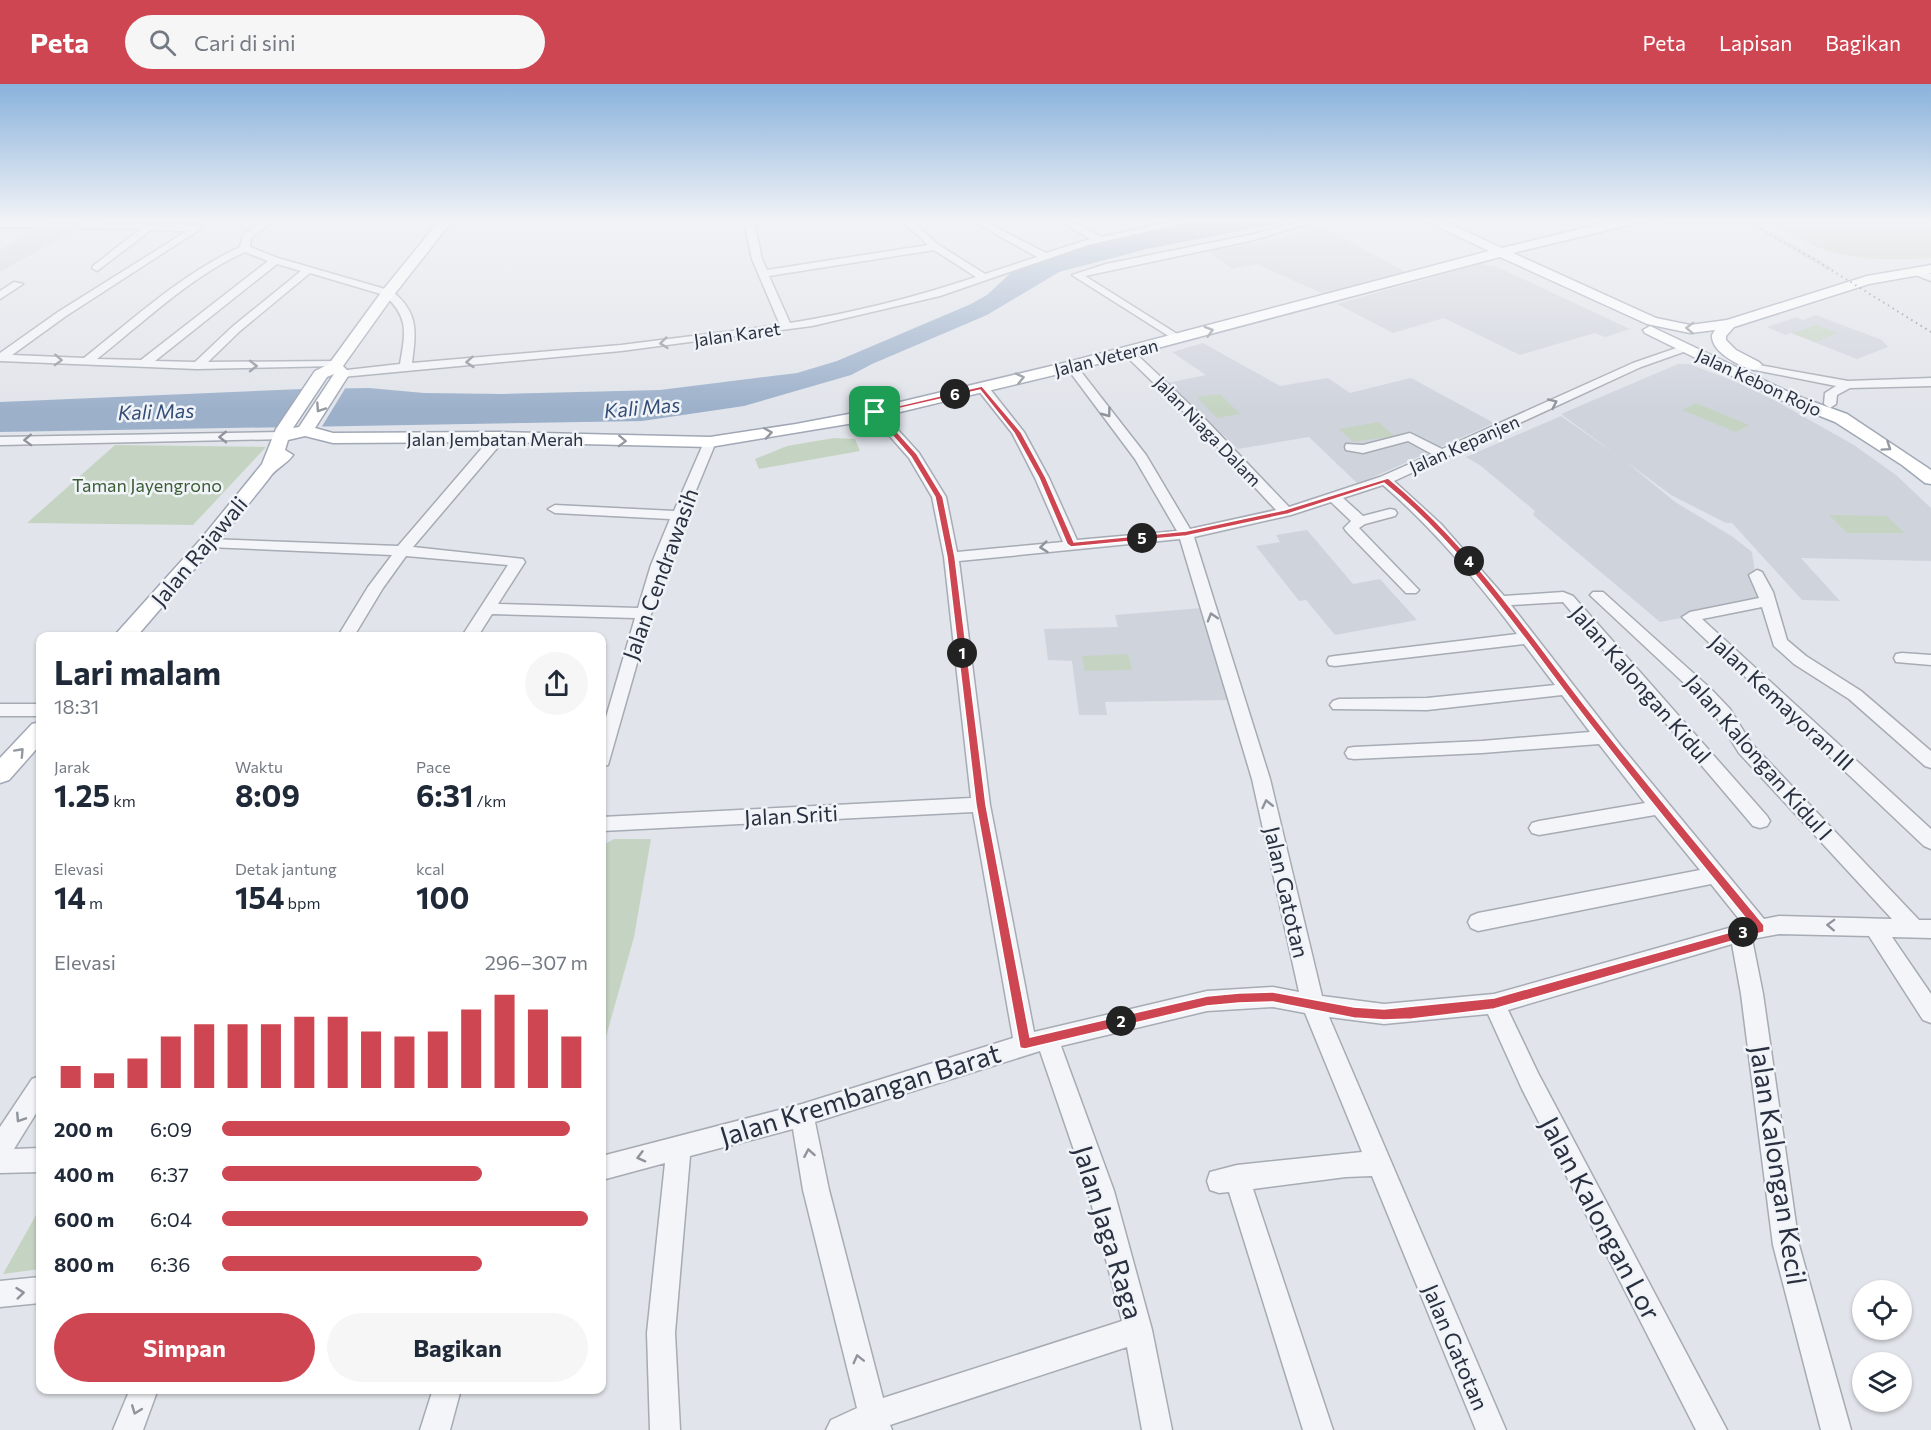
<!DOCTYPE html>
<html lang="id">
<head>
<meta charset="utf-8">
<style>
	:root { --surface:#fff; --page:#f6f6f7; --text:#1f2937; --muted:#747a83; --accent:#cf4653 }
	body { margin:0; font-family:Commissioner,sans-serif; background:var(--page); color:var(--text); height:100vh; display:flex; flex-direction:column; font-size:22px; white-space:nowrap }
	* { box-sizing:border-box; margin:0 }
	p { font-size:20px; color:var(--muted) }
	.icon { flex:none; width:33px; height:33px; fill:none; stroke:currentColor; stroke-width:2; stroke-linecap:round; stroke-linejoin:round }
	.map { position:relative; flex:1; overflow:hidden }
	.side { position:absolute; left:36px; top:548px; width:570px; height:762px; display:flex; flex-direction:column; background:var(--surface); border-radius:12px; box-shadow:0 2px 4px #0004 }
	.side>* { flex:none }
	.tools { position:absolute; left:1852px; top:1196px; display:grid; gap:12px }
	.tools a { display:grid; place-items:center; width:60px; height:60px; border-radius:50%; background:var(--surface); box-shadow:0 2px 4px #0004; font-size:30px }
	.pin { position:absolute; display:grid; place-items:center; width:51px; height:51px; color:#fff; margin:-26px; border-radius:12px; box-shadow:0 3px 9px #0006 }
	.km { position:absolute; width:30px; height:30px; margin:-15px; border-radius:50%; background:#222; color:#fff; font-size:16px; line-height:30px; text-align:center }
	.round { display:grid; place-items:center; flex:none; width:63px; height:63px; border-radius:32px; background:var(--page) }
	.head { display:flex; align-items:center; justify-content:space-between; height:102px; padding:0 18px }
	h1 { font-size:33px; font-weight:700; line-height:45px }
	.stats { display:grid; grid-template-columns:repeat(3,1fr); gap:9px; height:102px; padding:6px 18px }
	.stats div { display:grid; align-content:center }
	.stats b { font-size:30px; font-weight:700 }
	.stats small { font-size:16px; font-weight:400 }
	.stats p { font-size:16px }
	.chart { height:168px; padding:12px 18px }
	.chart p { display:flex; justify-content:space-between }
	.chart svg { width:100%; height:108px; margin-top:6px; stroke:var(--accent); stroke-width:6 }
	.action { display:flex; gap:12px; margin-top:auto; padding:12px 18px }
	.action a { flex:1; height:69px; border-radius:36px; background:var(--accent); color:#fff; font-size:24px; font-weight:700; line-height:69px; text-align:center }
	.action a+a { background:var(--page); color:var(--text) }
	ul { padding:0 18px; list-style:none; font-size:20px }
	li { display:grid; grid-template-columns:96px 72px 1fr; align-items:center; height:45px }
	li i { height:15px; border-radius:8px; background:var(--accent) }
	header { display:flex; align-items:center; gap:36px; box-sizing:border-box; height:84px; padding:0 30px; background:var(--accent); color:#fff }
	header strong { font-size:28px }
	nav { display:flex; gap:33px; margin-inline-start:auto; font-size:21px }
	.search { width:420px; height:54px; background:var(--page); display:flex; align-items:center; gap:15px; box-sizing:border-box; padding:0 21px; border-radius:33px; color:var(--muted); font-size:22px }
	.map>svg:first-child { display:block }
</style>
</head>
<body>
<header>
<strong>Peta</strong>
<div class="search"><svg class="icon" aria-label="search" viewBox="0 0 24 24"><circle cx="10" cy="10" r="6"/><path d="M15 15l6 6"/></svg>Cari di sini</div>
<nav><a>Peta</a><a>Lapisan</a><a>Bagikan</a></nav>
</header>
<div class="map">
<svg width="1931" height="1346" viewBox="0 0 1931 1346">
	<rect width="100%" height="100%" fill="#e1e4ea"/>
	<g fill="#cfd3dc">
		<polygon points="50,137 91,137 0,188 0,166"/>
		<polygon points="865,137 1931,137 1931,141 1759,141 1836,186 1827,186 1747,140 866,139"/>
		<polygon points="1322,143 1406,188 1330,213 1257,180 1232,185 1208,167 1282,154"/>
		<polygon points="1480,180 1497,183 1630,245 1605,253 1595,249 1520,271 1444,234 1393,249 1337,220"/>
		<polygon points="1816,231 1882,256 1888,263 1857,275 1791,249 1786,251 1767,243 1797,233 1803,236"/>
		<polygon points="1203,259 1280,302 1328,294 1350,309 1411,294 1494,339 1358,400 1309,353 1238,365 1167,299 1206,291 1172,268"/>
		<polygon points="1678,280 1689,280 1734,297 1774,316 1854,361 1896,391 1931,424 1931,477 1801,474 1840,517 1802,516 1732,439 1726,439 1671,411 1624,376 1675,418 1733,453 1752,468 1759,517 1686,530 1687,533 1660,538 1533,431 1535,427 1481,382 1466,373 1561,332 1618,372 1561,330"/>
		<polygon points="1307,446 1353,500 1380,495 1417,536 1335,551 1306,516 1299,517 1256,462 1280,458 1276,451"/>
		<polygon points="1202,524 1229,616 1105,618 1107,631 1079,631 1072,577 1048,576 1044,545 1118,543 1115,531"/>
	</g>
	<g fill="#c5d4c2">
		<path d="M 1766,137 L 1931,137 L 1931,174 C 1896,176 1859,177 1825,166 C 1805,159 1785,147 1766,137 Z"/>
		<polygon points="1817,241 1838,249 1815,258 1792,249"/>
		<polygon points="1220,310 1240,330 1217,334 1197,313"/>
		<polygon points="1696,319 1749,341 1736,348 1682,326"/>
		<polygon points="1379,338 1394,352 1353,358 1339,345"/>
		<polygon points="834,354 855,355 860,367 759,385 755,375 787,362"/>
		<polygon points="115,361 266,363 193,441 27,439"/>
		<polygon points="1829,431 1886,432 1905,449 1847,449"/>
		<polygon points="1128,570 1132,586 1085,587 1082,572"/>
		<polygon points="614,755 651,755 634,853 602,967 602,768 605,760"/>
		<polygon points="40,1124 40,1185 3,1190"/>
	</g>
	<polygon fill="#9cb0ca" points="1201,137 1291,137 1147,165 1059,188 987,231 872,280 851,291 744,322 642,337 0,348 0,318 303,305 369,304 424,309 502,310 660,306 797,289 837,277 971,220 987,211 1016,184 1087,161"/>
	<polygon fill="#e1e4ea" points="346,303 321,344 275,346 303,305"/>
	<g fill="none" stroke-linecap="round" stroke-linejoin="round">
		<g stroke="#a6abb4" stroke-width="3">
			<g id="minor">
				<polygon points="0,137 35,137 40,140 35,143 0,143"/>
				<path d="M 263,137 L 273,137 L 251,154 L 250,163 L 278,174 L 392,207 C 419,229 416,247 412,279 L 621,261 L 780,241 L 752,175 L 744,137 L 754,137 L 762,175 L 767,186 L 928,161 L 902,137 L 912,137 L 939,161 L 985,190 L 1037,173 L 972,137 L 984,137 L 1046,169 L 1090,155 L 1060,137 L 1071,137 L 1101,153 L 1176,137 L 1194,137 L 1088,161 L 940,212 L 812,242 L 621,267 L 342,293 L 338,291 L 338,287 L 400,280 C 405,250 410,233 384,211 L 310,189 L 240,247 L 208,278 L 335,277 L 339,278 L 339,282 L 197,285 L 0,277 L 0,269 L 58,228 L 187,147 L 151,146 L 97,187 L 92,184 L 93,182 L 140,145 L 83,144 L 80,143 L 80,139 L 197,141 L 202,144 L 66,232 L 12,271 L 84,274 C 133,235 183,189 240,163 L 243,151 ZM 934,166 L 976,193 C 916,213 853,229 790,239 L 769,192 ZM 245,168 L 268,177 L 141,276 L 97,275 C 144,238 191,192 245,168 ZM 277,180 L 301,187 L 232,243 L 195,278 L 155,277 Z"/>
				<polygon points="1301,137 1316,137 1254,156 1085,192 1182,253 1182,257 1178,258 1072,191 1106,180 1254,150"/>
				<polygon points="1910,185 1918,185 1931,190 1931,197 1910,189"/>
				<polygon points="14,198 23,200 0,215 0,207"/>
				<path d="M 1685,261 L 1691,264 L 1689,266 L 1641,283 L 1394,397 L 1441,440 L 1504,512 L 1563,508 L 1573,512 L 1767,732 L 1770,737 L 1767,742 L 1760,744 L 1753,742 L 1563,518 L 1511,521 L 1620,661 L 1764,835 L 1779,832 L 1892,835 L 1739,669 L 1717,634 L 1699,613 L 1593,514 L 1590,511 L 1593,508 L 1603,508 L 1711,605 L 1730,625 L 1751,659 L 1919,836 L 1931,836 L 1931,854 L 1892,853 L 1931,910 L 1931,939 L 1923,936 L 1869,852 L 1779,850 L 1752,855 L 1763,910 L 1799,1161 L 1851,1346 L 1821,1346 L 1773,1161 L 1741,910 L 1732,860 L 1508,926 L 1538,989 L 1727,1346 L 1696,1346 L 1522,1005 L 1488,930 L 1384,940 L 1329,933 L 1506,1346 L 1476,1346 L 1372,1092 L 1346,1093 L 1253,1105 L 1333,1346 L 1303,1346 L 1229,1108 L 1219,1109 L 1210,1106 L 1207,1097 L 1210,1088 L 1237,1081 L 1362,1068 L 1305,929 L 1273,923 L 1207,927 L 1061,962 L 1114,1107 L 1152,1246 L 1172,1346 L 1142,1346 L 1127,1263 L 890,1341 L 892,1346 L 826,1346 L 831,1336 L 857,1324 L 803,1106 L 793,1045 L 690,1072 L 675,1249 L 680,1346 L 650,1346 L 647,1249 L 665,1079 L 602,1096 L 602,1072 L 802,1020 L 1013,954 L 973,728 L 602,747 L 602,733 L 971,714 L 944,473 L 932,413 L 909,374 L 871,331 L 869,328 L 871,325 L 879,325 L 919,369 L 946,413 L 957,468 L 1063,458 L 1035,394 L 1012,349 L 978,306 L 978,300 L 986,300 L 1024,348 L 1049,394 L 1077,456 L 1177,447 L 1135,375 L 1067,284 L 1067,280 L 1075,280 L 1146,371 L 1190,445 L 1276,426 L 1198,342 L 1124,270 L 1124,266 L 1132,266 L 1206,336 L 1289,423 L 1380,393 L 1432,370 L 1408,357 L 1363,369 L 1346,366 L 1345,363 L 1346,360 L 1363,361 L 1410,349 L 1442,365 L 1633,279 ZM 1383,401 C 1434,445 1477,497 1517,550 L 1335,572 L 1329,573 L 1327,577 L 1329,581 L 1335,582 L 1524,560 L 1555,601 L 1427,614 L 1339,615 L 1333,617 L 1330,621 L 1333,625 L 1427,626 L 1562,611 L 1590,648 L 1482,657 L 1354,663 L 1348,664 L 1345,669 L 1348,674 L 1354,675 L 1482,669 L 1599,660 L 1645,719 L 1539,737 L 1532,739 L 1529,744 L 1532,749 L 1539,751 L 1655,731 L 1700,786 L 1478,829 L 1471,832 L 1468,838 L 1471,844 L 1478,847 L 1711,800 L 1743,840 L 1494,910 L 1384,920 L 1322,912 L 1270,695 L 1194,453 L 1291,431 L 1331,418 L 1351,437 L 1344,444 L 1346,447 L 1406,509 L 1416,509 L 1419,506 L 1416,503 L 1359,444 L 1365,440 L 1395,432 L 1397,429 L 1395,426 L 1390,425 L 1363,432 L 1343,414 ZM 1180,455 L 1252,695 L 1299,908 L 1273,903 L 1207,907 L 1034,948 L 990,721 L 959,477 ZM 1040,967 L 1088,1107 L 1122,1237 L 883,1314 L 829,1106 L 815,1038 Z"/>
				<polygon points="1759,281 1848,297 1931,294 1931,302 1850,304 1837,311 1836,320 1830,324 1824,320 1825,309 1836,302 1755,286 1753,284"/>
				<polygon points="281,348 287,352 285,355 0,361 0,353"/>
				<polygon points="499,349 504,350 505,353 504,356 413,463 523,475 525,478 498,520 638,524 651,481 670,435 555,429 548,425 555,421 674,427 704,358 710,354 716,358 665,481 608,681 602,682 602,647 635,534 492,530 478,552 462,552 508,481 406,472 383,504 354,552 338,552 368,503 392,471 208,463 201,459 208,455 398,462 494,350"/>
				<polygon points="1757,486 1762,488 1773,508 1787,556 1806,572 1861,607 1931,667 1931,684 1925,682 1849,615 1794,580 1774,562 1762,523 1702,535 1931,745 1931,765 1924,762 1682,533 1690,528 1759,514 1749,491"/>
				<polygon points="1902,569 1931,571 1931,581 1896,578 1894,574 1896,570"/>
				<rect x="0" y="620" width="40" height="12"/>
				<polygon points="40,992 40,1023 14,1065 40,1064 40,1088 0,1089 0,1043 32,995"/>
				<polygon points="40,1193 40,1219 0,1223 0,1197"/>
				<polygon points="130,1305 158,1305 143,1346 113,1346"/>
				<polygon points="433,1305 461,1305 450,1346 420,1346"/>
			</g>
		</g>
		<g stroke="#a0a7b5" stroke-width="3">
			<g id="major">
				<path d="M 439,137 L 452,137 L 393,212 L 343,282 L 350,289 L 315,344 L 333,349 L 499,348 L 710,353 L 796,340 L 854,329 L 1068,278 L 1489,167 L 1426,137 L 1443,137 L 1502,164 L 1613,137 L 1635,137 L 1633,140 L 1513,169 L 1656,234 L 1690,241 L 1727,236 L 1867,192 L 1931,181 L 1931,189 L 1869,200 L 1734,243 L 1726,252 L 1726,256 L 1736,266 L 1759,278 L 1762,281 L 1754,286 C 1739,282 1711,268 1712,251 L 1715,246 L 1690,249 L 1647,240 L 1500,173 L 1071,287 L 854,339 L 710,363 L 499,358 L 333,359 L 305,352 L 288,356 L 285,366 L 293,371 C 287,380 276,384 270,393 C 227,448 182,500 137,552 L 114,552 L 201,455 L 262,380 L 276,345 L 315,287 L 329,280 L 383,206 ZM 334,290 L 299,343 L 293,344 L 327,293 Z"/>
				<polygon points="1650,242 1797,312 1847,330 1931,386 1931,400 1925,399 1902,381 1835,338 1785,318 1645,249 1643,246"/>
				<polygon points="40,638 40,661 9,696 0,699 0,674 32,640"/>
			</g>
		</g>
		<use href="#minor" fill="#f4f5f8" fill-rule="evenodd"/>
		<use href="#major" fill="#fff" fill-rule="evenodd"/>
		<polyline stroke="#7a8293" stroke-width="2" stroke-dasharray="1.5 4" stroke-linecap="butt" points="1746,137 1812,174 1931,248"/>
	</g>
	<defs><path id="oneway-chevron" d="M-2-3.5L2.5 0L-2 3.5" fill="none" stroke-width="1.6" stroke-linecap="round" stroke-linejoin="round" transform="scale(1.5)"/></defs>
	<g stroke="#9498a0">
		<use href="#oneway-chevron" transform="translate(1690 244) rotate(-178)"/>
		<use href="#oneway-chevron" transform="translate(1209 247) rotate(-16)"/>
		<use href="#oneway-chevron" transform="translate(1020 294) rotate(-13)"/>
		<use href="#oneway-chevron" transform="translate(320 324) rotate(124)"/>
		<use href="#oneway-chevron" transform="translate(768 349) rotate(-9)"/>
		<use href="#oneway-chevron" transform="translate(622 357) rotate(2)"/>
		<use href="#oneway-chevron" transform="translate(1887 363) rotate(34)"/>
		<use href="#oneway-chevron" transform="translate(20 668) rotate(-47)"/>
	</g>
	<g stroke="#8e939c">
		<use href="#oneway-chevron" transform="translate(664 259) rotate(174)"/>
		<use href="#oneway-chevron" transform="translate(58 276) rotate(2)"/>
		<use href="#oneway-chevron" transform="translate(470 278) rotate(176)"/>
		<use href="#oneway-chevron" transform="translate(253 282)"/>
		<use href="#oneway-chevron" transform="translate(1553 319) rotate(-25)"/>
		<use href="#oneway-chevron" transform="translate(1107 329) rotate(53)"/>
		<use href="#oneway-chevron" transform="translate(223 353) rotate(179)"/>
		<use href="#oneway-chevron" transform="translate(28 356) rotate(178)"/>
		<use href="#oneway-chevron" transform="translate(1044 463) rotate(174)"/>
		<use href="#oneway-chevron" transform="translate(1212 533) rotate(-107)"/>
		<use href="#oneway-chevron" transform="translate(1267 720) rotate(-103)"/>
		<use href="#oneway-chevron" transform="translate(1831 841) rotate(-178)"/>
		<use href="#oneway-chevron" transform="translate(20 1034) rotate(123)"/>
		<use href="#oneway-chevron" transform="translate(809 1069) rotate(-100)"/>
		<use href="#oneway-chevron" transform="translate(641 1073) rotate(165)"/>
		<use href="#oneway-chevron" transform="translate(20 1209) rotate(-6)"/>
		<use href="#oneway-chevron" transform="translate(858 1275) rotate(-104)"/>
		<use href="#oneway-chevron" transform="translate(136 1326) rotate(111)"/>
	</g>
	<linearGradient id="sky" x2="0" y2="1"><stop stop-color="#89b2dc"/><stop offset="0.42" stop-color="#f2f3f6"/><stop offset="1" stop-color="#f2f3f6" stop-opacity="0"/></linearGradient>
	<rect width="1931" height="326" fill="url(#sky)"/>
	<path fill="#cf4653" stroke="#fff" stroke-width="1.5" fill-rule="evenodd" d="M 982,302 L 1021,348 L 1046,394 L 1074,458 L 1186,447 L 1284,426 L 1388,394 C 1467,458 1524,543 1586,623 C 1644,697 1705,769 1764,841 L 1764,848 L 1494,925 L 1412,935 L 1384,936 L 1354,934 L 1273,918 L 1239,919 L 1207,922 L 1025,965 L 1020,964 L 976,721 L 947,473 L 935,413 L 911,373 L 872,328 ZM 980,306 L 1014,349 L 1039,394 L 1067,460 L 1071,463 L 1186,452 L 1288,430 L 1384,399 C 1461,461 1516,544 1576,622 C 1633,697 1693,769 1752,842 L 1494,914 L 1384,925 L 1354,923 L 1273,908 L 1239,909 L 1207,912 L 1030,953 L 986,721 L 955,473 L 943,413 L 917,370 L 880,329 Z"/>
	<g text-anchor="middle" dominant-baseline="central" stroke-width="5" stroke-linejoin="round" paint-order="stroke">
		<g font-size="18" fill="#293141" stroke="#f0f3f7">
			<text transform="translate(737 250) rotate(-8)">Jalan Karet</text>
			<text transform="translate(1106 273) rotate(-14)">Jalan Veteran</text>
			<text transform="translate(1759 298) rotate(25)">Jalan Kebon Rojo</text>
			<text transform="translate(1208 347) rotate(46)">Jalan Niaga Dalam</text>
			<text x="495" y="355">Jalan Jembatan Merah</text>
			<text transform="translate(1464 360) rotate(-24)">Jalan Kepanjen</text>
		</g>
		<g font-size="18" fill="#3c5d36" stroke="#f0f3f7">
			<text x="147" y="401">Taman Jayengrono</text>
		</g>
		<g font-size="20" font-style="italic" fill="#334d76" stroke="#f0f3f7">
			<text transform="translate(642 323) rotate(-5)">Kali Mas</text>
			<text transform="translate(156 327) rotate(-2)">Kali Mas</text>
		</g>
		<g font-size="22" fill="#293141" stroke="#f0f3f7">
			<text transform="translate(199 467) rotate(-50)">Jalan Rajawali</text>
			<text transform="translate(660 490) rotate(-70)">Jalan Cendrawasih</text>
			<text transform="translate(1641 600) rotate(49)">Jalan Kalongan Kidul</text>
			<text transform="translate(1782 618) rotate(43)">Jalan Kemayoran III</text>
			<text transform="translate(1759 673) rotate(49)">Jalan Kalongan Kidul I</text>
			<text transform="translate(791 731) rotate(-3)">Jalan Sriti</text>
			<text transform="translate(1287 808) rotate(77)">Jalan Gatotan</text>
			<text transform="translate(1456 1263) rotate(67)">Jalan Gatotan</text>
		</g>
		<g font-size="27" fill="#293141" stroke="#f0f3f7">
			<text transform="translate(860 1010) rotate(-17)">Jalan Krembangan Barat</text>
			<text transform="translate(1779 1081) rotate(81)">Jalan Kalongan Kecil</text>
			<text transform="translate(1601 1134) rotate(62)">Jalan Kalongan Lor</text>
			<text transform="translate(1109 1148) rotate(73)">Jalan Jaga Raga</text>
		</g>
	</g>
</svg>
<div class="tools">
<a><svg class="icon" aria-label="locate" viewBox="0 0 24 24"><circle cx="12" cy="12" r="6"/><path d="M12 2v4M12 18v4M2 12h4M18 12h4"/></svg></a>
<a><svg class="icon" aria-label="layers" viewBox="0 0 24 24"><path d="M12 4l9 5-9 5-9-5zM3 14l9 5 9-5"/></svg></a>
</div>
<div class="pin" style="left:875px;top:328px;background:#1e9e55"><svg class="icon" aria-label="arrive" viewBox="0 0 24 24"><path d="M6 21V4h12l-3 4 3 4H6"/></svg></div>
<b class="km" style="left:962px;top:569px">1</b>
<b class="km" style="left:1121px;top:937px">2</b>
<b class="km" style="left:1743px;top:848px">3</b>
<b class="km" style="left:1469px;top:477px">4</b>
<b class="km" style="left:1142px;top:454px">5</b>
<b class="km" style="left:955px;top:310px">6</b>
<section class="side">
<div class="head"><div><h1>Lari malam</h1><p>18:31</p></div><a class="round"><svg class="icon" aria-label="share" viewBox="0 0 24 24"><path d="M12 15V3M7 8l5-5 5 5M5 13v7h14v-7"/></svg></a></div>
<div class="stats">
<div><p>Jarak</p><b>1.25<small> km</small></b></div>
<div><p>Waktu</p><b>8:09</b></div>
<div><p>Pace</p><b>6:31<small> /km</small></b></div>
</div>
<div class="stats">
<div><p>Elevasi</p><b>14<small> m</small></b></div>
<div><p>Detak jantung</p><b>154<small> bpm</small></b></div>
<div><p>kcal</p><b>100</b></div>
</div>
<div class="chart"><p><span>Elevasi</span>296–307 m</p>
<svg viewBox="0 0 160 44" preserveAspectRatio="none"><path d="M5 44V35M15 44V38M25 44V32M35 44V23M45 44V18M55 44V18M65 44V18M75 44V15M85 44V15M95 44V21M105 44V23M115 44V21M125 44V12M135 44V6M145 44V12M155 44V23"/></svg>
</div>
<ul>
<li><b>200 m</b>6:09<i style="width:95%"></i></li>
<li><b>400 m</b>6:37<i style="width:71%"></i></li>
<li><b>600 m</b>6:04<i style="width:100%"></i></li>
<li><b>800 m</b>6:36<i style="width:71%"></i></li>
</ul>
<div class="action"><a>Simpan</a><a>Bagikan</a></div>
</section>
</div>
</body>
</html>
